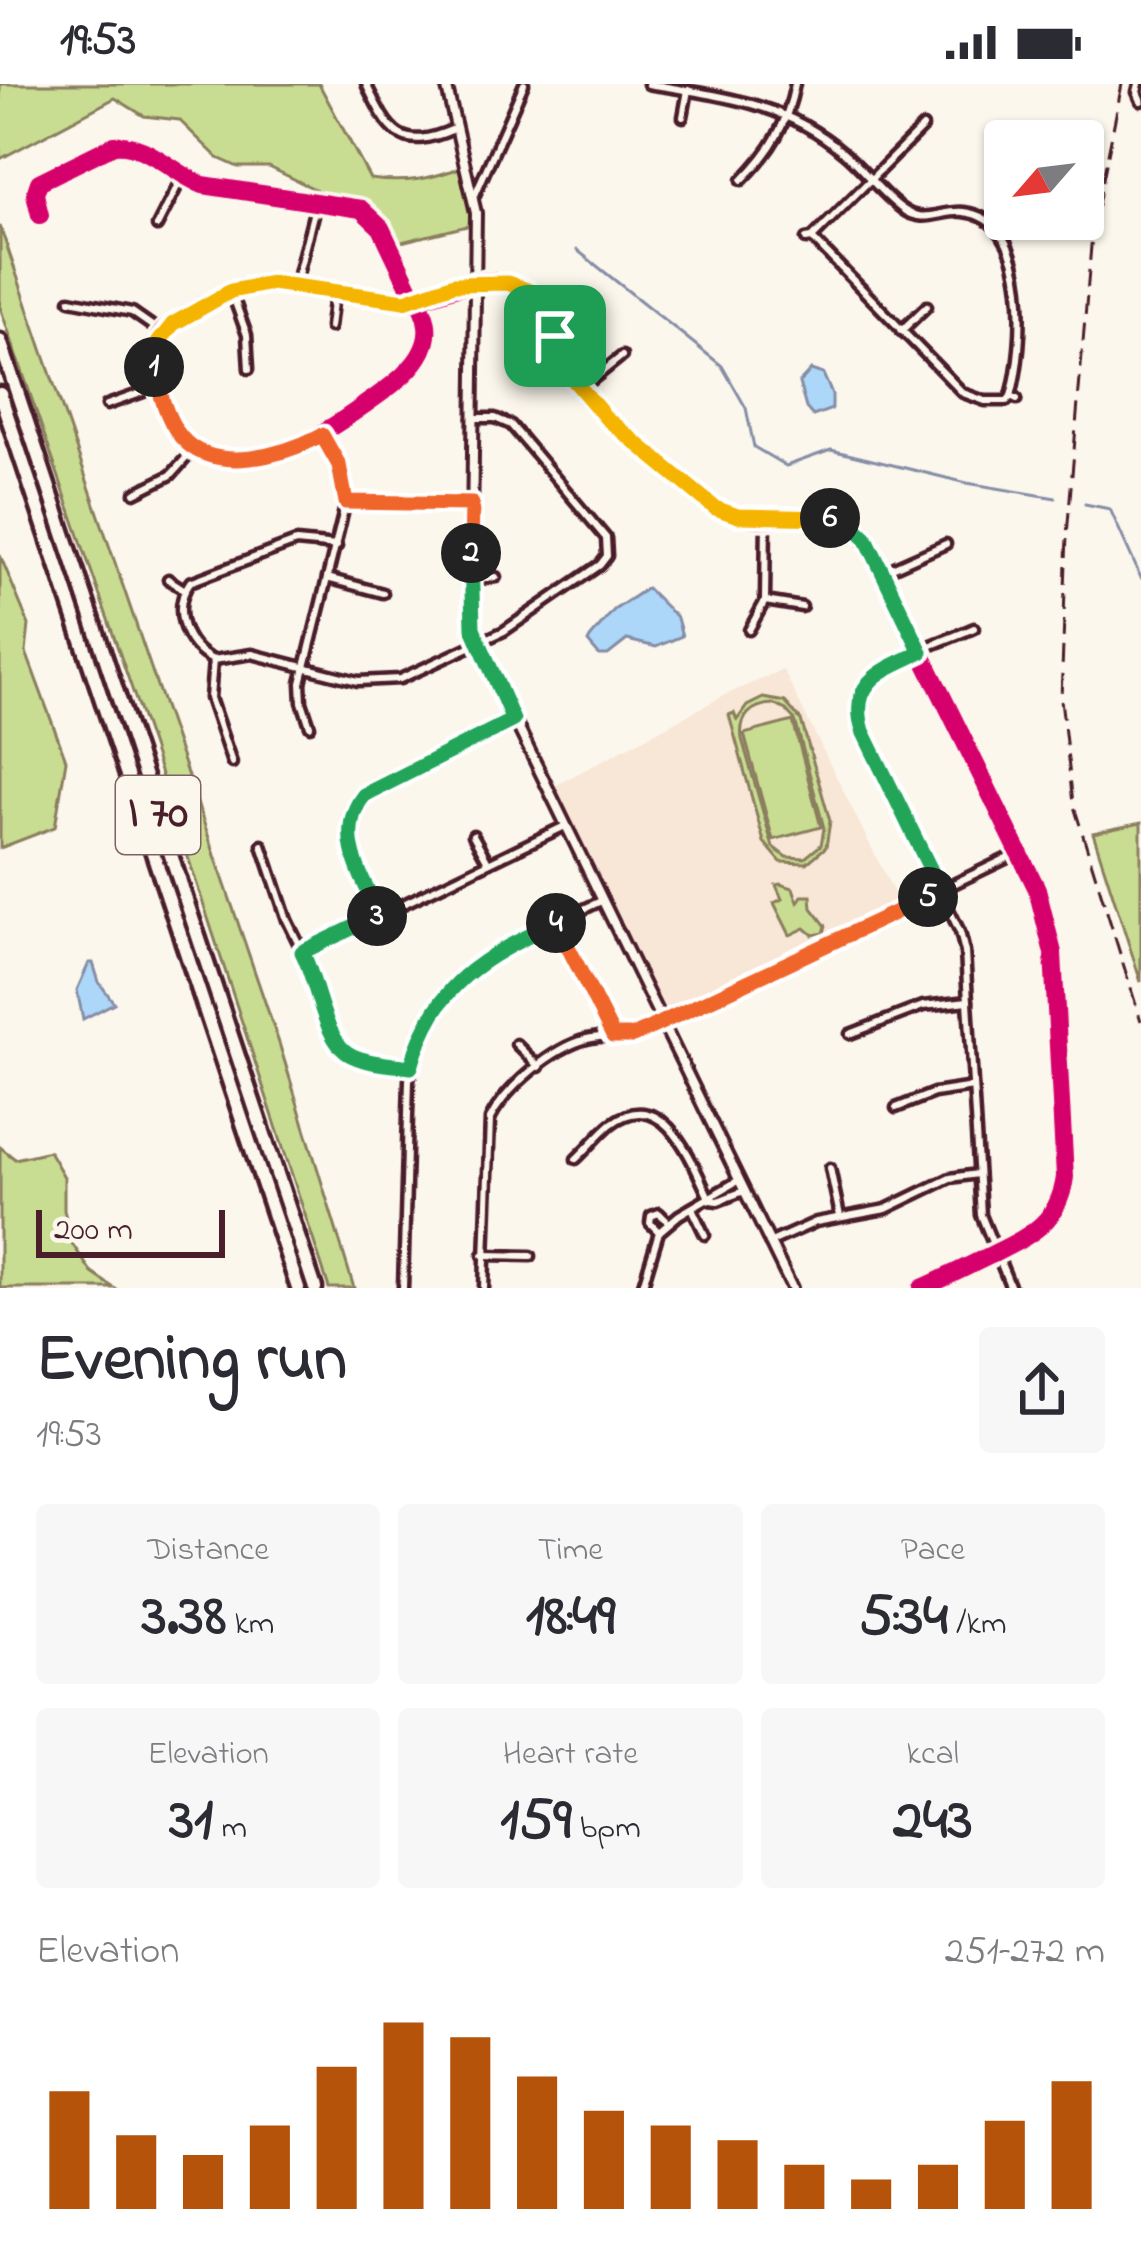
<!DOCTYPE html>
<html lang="en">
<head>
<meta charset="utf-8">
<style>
	:root { --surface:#fff; --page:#f7f7f7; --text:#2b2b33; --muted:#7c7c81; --accent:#b45309 }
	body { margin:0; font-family:"Indie Flower",sans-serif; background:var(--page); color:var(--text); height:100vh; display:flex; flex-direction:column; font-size:45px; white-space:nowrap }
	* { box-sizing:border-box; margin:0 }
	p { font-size:39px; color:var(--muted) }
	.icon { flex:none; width:66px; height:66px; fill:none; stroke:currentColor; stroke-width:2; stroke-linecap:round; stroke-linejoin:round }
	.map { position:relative; height:1204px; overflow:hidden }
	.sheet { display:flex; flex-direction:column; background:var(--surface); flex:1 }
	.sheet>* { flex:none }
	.needle { width:78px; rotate:242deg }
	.buttons { position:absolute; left:984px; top:36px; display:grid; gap:24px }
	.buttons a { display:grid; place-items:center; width:120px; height:120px; border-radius:12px; background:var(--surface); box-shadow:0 3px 9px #0004; font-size:60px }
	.scale { position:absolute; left:36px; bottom:30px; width:189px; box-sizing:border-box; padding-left:12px; border:6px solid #4a1f2b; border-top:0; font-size:33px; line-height:42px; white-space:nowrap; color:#4a1f2b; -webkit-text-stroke:9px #fbf7ec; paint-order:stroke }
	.pin { position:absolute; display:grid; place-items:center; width:102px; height:102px; color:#fff; margin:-51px; border-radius:24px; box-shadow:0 6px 18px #0006 }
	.km { position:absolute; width:60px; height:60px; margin:-30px; border-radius:50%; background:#222; color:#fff; font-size:33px; line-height:60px; text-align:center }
	.round { display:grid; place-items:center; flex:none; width:126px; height:126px; border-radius:12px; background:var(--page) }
	.head { display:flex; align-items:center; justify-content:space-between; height:204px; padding:0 36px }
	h1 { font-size:66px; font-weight:700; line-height:90px }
	.figures { display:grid; grid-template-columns:repeat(3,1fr); gap:18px; height:204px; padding:12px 36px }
	.figures div { display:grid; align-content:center; border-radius:12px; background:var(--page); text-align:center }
	.figures b { font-size:60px; font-weight:700 }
	.figures small { font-size:33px; font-weight:400 }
	.figures p { font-size:33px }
	.chart { height:336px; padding:24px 36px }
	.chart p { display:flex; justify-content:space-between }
	.chart svg { width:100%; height:216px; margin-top:12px; stroke:var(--accent); stroke-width:6 }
	.status { display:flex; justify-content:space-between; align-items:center; height:84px; padding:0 60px; background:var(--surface); direction:ltr }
	.status svg { height:33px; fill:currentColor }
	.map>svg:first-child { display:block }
</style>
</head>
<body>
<div class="status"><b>19:53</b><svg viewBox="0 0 49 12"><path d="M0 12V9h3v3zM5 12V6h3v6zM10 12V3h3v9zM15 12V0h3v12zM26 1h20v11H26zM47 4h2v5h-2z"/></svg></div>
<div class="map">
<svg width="1141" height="1204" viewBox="0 0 1141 1204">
	<rect width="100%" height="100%" fill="#fbf7ec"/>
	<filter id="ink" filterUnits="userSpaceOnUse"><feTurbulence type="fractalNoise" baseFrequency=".00833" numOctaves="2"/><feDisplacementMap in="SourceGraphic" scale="24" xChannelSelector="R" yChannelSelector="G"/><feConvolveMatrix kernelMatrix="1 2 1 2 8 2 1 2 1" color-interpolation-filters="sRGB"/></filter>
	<g filter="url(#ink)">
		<polygon fill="#f8e6d6" points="783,586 902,825 663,940 547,706 727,610"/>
		<g fill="#c9dd92" stroke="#8a7e5e" stroke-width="3" fill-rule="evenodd">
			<path d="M 0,0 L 319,0 L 370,95 C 406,100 431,95 465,82 L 476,140 L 389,161 L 381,134 L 357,115 L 325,110 L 269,83 L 238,83 L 218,74 L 179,36 L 144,32 L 115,14 L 0,75 Z"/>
			<polygon points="0,142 279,959 354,1204 329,1204 151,660 0,223"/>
			<polygon points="0,471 29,541 26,568 66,676 55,743 0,764"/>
			<path d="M 763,614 L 785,618 L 801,636 L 830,737 L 826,763 L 807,779 L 781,778 L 764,758 L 729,631 L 734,629 L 737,636 L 747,622 ZM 773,620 L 786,626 L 795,636 L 824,744 L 821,761 L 805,774 L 786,773 L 773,763 L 742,655 C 739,633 751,621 773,620 Z"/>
			<polygon points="793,637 821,743 773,756 744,650"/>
			<polygon points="1141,739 1141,898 1093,749"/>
			<polygon points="780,800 793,804 798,818 802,812 811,812 812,824 826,842 824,849 813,851 805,844 790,851 774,819 782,815 776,801"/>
			<polygon points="0,1063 15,1075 49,1067 64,1093 64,1126 73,1161 92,1189 114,1204 0,1204"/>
		</g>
		<g fill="#acd7f8" stroke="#858da6" stroke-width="3">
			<polygon points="811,286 823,290 832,310 832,325 813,332 806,324 799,299"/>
			<polygon points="647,504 677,534 682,552 656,563 627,556 608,571 599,571 588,558 590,554 614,526"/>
			<polygon points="89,879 93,879 99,898 114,919 83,935 77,906"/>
		</g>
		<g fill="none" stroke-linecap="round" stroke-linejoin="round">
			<g stroke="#858da6" stroke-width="3">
				<polyline points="577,166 722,282 746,324 754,363 786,382 831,366 967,399 1056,414"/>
				<polyline points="1085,420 1110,425 1141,494"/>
			</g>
			<g stroke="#4a1f2b" stroke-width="15">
				<g id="street">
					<path d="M 366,0 C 389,47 399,69 454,45"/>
					<path d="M 648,0 C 720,12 785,18 843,68 C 864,85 880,109 902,125 C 923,141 941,126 963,128 C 1035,135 1024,265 1011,312"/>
					<polyline points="1139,0 1137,8 1141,17"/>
					<polyline points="683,33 688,6"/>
					<path d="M 742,96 C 771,67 787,41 795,0"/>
					<polyline points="474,113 524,0"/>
					<path d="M 40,131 L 35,110 L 39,98 L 114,61 C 145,57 174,90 203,101 L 361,125 L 381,144 L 411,207 C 454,261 403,294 363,322 C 322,351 281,377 229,374 C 217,373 204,372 194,365 C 168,348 142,275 162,249 C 173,235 224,208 241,204 C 280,193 362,213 405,217 C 444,213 469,189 513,200 C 567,215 543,255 561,281 C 591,325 633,358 674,391 C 688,402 702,416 718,425 C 761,450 822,415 861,447 L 1037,805 L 1053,869 L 1065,1093 C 1059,1139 1029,1152 991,1171 C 968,1182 945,1194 922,1204"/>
					<polyline points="157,142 182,93"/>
					<polyline points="812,154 923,43"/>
					<polyline points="806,155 812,154 963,309 985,317 1007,317 1011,312 1017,315"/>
					<polyline points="295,202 316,119"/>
					<polyline points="231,207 247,251 249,285"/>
					<polyline points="70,216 132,228 162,249"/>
					<polyline points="330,243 334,210"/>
					<polyline points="901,247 927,222"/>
					<polyline points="529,283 557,274"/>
					<polyline points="581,305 622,272"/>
					<polyline points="107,321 158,303"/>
					<polyline points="135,409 171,391 194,365"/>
					<polyline points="346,418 472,420"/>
					<polyline points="883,488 946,460"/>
					<polyline points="327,494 383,509"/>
					<polyline points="168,495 185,506"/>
					<polyline points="471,496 496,493"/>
					<polyline points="765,517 802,523"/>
					<path d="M 974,544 C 930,564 842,584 863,647 L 960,848 L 965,868 L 981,1131 L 1011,1204"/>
					<polyline points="749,546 765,517 766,433"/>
					<polyline points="213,576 252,570 358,597 400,595 504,547 600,481 607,472 606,454 511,341 495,334 473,334"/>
					<path d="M 213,576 C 184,562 171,525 190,498 L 296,458 L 337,462"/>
					<polyline points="213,576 210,614 232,679"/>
					<polyline points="310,642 302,618 301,599 346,418 339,381 322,351"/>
					<polyline points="473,751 488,778"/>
					<polyline points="262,761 287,836 310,883 337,960 349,971 411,983"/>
					<path d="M 380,831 C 361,793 334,748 364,711 L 513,636"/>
					<polyline points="558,838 613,952"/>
					<polyline points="304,868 565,742"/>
					<polyline points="850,950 923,922 968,917"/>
					<polyline points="516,960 539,983"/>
					<polyline points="896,1024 934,1009 973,1003"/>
					<path d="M 576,1075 C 588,1064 599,1050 611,1040 C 665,999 693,1081 710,1116"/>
					<polyline points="830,1084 840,1132"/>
					<polyline points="710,1116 718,1117 744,1107"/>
					<polyline points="692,1124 705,1151"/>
					<polyline points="659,1148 650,1139 651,1132 659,1129 669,1139"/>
					<polyline points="769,1159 816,1138 886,1125 950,1094 977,1090"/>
					<polyline points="483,1171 531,1172"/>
					<polyline points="403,1204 409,996 427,939 461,893 493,868 601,817"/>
					<path d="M 484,1204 L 490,1035 C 506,1003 553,964 587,955 C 606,950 627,954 646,948 L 1018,769"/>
					<polyline points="642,1204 659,1148 679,1131 739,1096"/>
				</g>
			</g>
			<g stroke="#4a1f2b" stroke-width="16">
				<polyline id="secondary" points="446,0 476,129 471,529 478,561 792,1204"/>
			</g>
			<g stroke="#4a1f2b" stroke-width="21">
				<g id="highway">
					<polyline points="0,257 315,1204"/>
					<polyline points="0,310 298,1204"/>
				</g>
			</g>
			<use href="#street" stroke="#fbf7ec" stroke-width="6"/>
			<use href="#secondary" stroke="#fbf7ec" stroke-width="8"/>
			<use href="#highway" stroke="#fbf7ec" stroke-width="12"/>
			<polyline stroke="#4a1f2b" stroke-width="3" stroke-dasharray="18 9" stroke-linecap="butt" points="1122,0 1092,150 1067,451 1061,615 1073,719 1141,937"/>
			<g stroke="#fbf7ec" stroke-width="26">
				<path id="cycleway" d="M 40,131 L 35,110 L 39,98 L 114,61 C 145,57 174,90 203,101 L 361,125 L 381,144 L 411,207 C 454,261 403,294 363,322 C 322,351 281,377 229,374 C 217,373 204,372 194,365 C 168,348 142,275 162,249 C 173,235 224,208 241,204 C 280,193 362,213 405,217 C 444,213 469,189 513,200 C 567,215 543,255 561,281 C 591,325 633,358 674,391 C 688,402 702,416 718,425 C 761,450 822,415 861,447 L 1037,805 L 1053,869 L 1065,1093 C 1059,1139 1029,1152 991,1171 C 968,1182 945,1194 922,1204"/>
			</g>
			<use href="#cycleway" stroke="#d6006c" stroke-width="18"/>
		</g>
	</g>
	<g fill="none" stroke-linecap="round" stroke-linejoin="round" filter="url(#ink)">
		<g stroke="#fff" stroke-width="24">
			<polyline id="split-1" points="154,283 158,259 173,240 231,207 271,199 405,217 454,200 508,199 527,206 543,220 555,252"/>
		</g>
		<g stroke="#fff" stroke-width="24">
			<path id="split-2" d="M 154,283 C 159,306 166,335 181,353 C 214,392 284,371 322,351 L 339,381 L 346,418 L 472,420 L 471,469"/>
		</g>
		<g stroke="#fff" stroke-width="24">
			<path id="split-3" d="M 377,832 L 380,831 C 361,792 334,749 364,711 L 513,636 L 473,544 L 471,469"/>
		</g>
		<g stroke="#fff" stroke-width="24">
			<path id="split-4" d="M 377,832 L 302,868 C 317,895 324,961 353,972 C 370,980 392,980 411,983 C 435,899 481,874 556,839"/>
		</g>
		<g stroke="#fff" stroke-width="24">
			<polyline id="split-5" points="556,839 613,952 633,952 928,813"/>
		</g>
		<g stroke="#fff" stroke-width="24">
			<path id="split-6" d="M 830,434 L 849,438 L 866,454 L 921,568 C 884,586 848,596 863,647 L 941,807 L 928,813"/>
		</g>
		<g stroke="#fff" stroke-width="24">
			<polyline id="split-7" points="555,252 560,280 606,334 715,424 738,432 830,434"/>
		</g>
		<use href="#split-1" stroke="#f5b400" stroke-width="15"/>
		<use href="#split-2" stroke="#f0652b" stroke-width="15"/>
		<use href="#split-3" stroke="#22a559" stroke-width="15"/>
		<use href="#split-4" stroke="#22a559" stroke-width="15"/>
		<use href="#split-5" stroke="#f0652b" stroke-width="15"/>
		<use href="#split-6" stroke="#22a559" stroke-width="15"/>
		<use href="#split-7" stroke="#f5b400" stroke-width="15"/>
	</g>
	<g text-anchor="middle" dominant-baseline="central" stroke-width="12" stroke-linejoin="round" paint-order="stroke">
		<rect fill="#fbf7ec" stroke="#7f6065" stroke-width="3" x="116" y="692" width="84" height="78" rx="9"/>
		<g font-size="45" font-weight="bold" fill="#4a1f2b">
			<text x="158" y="731">I 70</text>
		</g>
	</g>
</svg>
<div class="buttons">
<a><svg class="needle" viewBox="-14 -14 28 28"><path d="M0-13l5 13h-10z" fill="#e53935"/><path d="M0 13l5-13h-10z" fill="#7c7c81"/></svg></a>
</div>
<div class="scale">200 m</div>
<div class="pin" style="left:555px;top:252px;background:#1e9e55"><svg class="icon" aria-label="arrive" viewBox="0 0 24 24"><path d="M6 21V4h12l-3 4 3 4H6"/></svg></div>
<b class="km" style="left:154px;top:283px">1</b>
<b class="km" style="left:471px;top:469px">2</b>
<b class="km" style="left:377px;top:832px">3</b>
<b class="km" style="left:556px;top:839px">4</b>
<b class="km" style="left:928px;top:813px">5</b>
<b class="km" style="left:830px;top:434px">6</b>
</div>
<section class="sheet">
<div class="head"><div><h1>Evening run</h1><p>19:53</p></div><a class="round"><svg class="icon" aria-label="share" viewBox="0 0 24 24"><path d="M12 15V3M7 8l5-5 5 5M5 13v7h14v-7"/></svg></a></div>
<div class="figures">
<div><p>Distance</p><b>3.38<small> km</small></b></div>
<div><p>Time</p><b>18:49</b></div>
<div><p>Pace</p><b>5:34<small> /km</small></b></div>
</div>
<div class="figures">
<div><p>Elevation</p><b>31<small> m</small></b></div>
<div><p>Heart rate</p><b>159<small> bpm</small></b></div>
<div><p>kcal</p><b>243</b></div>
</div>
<div class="chart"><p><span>Elevation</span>251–272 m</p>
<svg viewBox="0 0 160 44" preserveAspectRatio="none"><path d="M5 44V20M15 44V29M25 44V33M35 44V27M45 44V15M55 44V6M65 44V9M75 44V17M85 44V24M95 44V27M105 44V30M115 44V35M125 44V38M135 44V35M145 44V26M155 44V18"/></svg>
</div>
</section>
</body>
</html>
